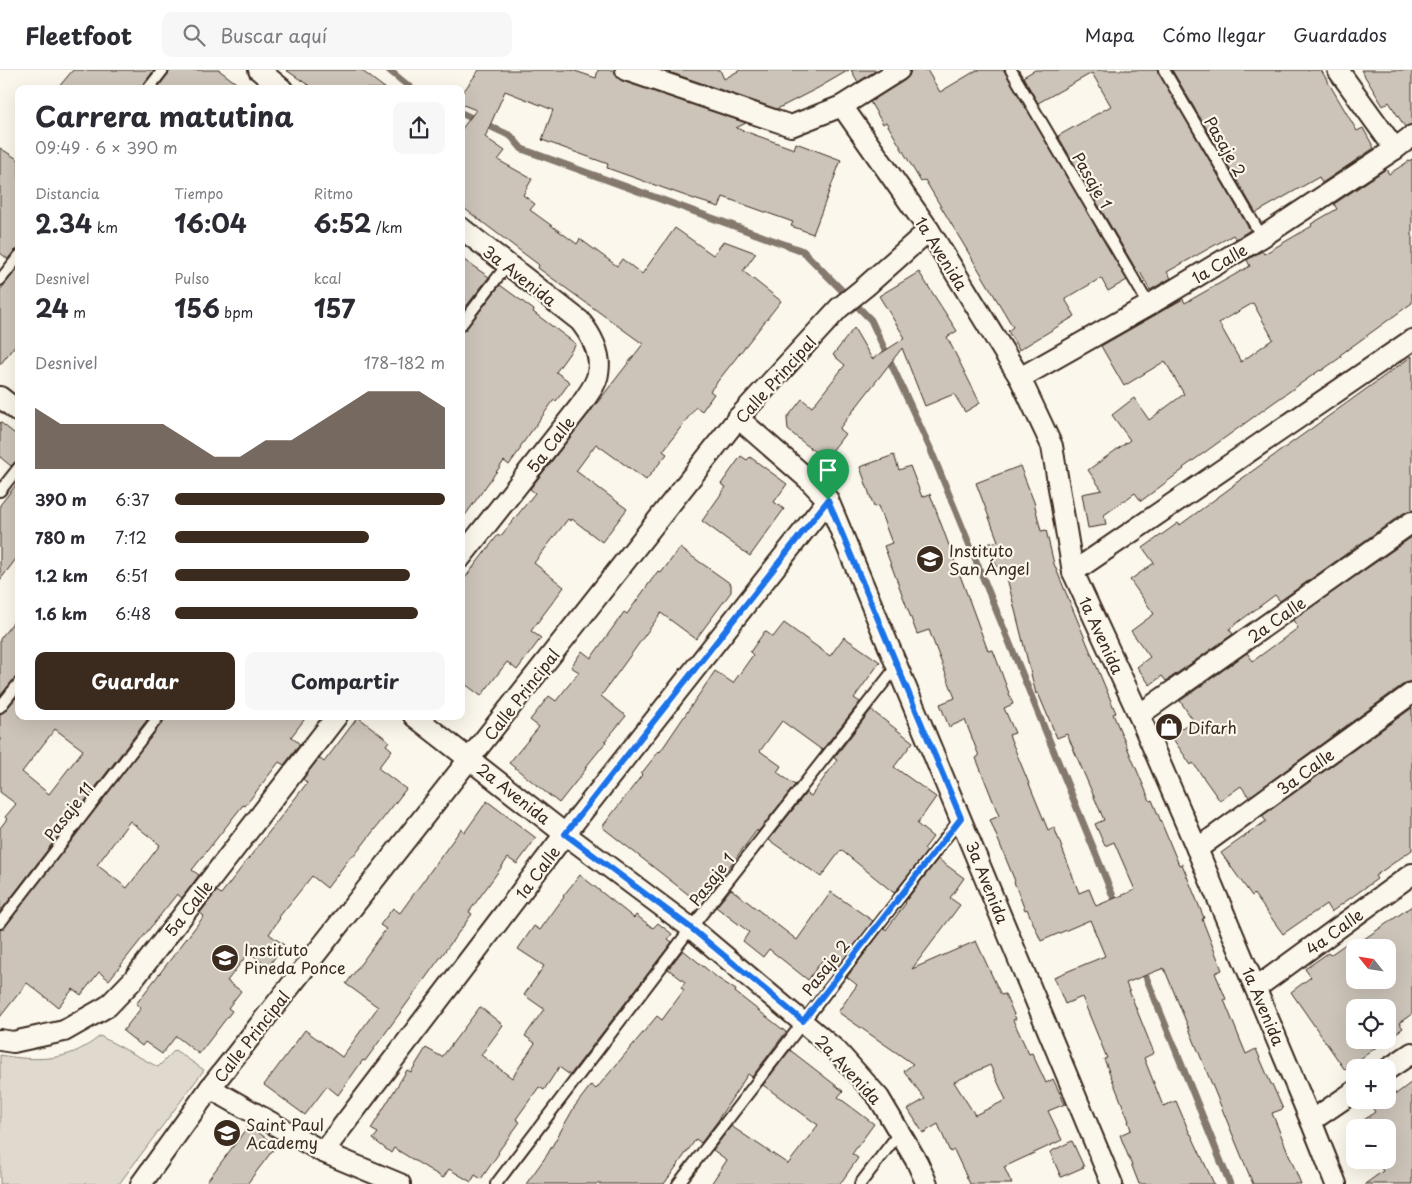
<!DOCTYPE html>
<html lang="es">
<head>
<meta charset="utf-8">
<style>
	:root { --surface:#fff; --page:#f7f7f7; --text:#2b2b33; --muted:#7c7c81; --line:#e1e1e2; --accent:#3b2a1e }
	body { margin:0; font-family:"Playpen Sans",sans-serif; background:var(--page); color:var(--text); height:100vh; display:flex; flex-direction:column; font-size:19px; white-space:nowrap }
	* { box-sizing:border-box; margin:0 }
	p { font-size:16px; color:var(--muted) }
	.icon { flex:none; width:28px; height:28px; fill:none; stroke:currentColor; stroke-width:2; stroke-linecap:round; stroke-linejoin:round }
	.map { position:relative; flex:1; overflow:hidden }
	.side { position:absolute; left:15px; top:15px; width:450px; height:635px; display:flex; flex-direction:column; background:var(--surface); border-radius:10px; box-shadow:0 5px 20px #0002 }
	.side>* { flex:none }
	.needle { width:32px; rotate:300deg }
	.buttons { position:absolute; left:1346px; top:869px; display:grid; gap:10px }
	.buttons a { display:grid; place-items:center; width:50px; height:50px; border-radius:10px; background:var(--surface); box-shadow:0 5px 20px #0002; font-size:25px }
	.pin { position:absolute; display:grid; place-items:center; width:42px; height:42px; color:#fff; margin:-51px -21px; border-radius:50% 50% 50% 0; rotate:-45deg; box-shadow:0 0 5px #0007 }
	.pin .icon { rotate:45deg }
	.round { display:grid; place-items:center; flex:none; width:52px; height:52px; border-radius:10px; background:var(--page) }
	.head { display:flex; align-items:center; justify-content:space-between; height:85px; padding:0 20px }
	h1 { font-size:28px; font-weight:700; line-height:38px }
	.stats { display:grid; grid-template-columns:repeat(3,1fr); gap:8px; height:85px; padding:5px 20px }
	.stats div { display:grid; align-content:center }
	.stats b { font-size:25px; font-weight:700 }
	.stats small { font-size:14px; font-weight:400 }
	.stats p { font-size:14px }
	.chart { height:140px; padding:10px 20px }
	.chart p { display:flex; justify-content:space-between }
	.chart svg { width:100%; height:90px; margin-top:5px; fill:var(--accent); opacity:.7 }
	.cta { display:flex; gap:10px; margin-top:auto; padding:10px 20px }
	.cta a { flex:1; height:58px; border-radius:10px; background:var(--accent); color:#fff; font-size:20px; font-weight:700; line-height:58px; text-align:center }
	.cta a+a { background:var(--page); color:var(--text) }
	ul { padding:0 20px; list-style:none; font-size:16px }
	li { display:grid; grid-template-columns:80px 60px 1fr; align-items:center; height:38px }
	li i { height:12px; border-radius:6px; background:var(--accent) }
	header { display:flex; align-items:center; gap:30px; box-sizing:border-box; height:70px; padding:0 25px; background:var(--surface); border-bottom:1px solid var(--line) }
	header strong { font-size:24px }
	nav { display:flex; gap:28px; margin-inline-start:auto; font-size:18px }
	.search { width:350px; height:45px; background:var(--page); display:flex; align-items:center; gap:12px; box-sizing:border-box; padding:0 18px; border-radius:10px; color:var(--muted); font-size:19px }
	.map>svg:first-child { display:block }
</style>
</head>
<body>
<header>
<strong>Fleetfoot</strong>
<div class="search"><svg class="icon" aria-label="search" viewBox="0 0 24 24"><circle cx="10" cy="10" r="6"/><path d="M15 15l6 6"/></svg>Buscar aquí</div>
<nav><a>Mapa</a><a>Cómo llegar</a><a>Guardados</a></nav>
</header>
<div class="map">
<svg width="1412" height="1114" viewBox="0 0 1412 1114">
	<rect width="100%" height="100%" fill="#fbf7ec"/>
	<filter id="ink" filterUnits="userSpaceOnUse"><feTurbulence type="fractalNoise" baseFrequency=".02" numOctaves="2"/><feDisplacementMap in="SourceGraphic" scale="10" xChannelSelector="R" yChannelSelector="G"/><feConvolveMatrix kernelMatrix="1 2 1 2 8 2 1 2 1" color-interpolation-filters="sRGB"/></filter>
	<g filter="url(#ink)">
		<path fill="#dfd9ce" stroke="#8d8276" d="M 100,966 L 158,997 L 175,980 L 204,1000 L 119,1114 L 0,1114 L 0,985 C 27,990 59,992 84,977 C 90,974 95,970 100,966 Z"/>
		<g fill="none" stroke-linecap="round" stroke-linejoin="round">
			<g stroke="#85796d" stroke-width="7">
				<polyline points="389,0 412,19"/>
				<polyline points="461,43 511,66 522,79 803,181 871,250 930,378 1117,836"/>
				<polyline points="1142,897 1230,1114"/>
			</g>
		</g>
		<g fill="#ccc4b9" stroke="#3b2a1e" fill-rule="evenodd">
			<polygon points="73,0 154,0 143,15 141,19 57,19"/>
			<polygon points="170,0 219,0 244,19 157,19 168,4"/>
			<polygon points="286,0 361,0 386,19 314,19"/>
			<polygon points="479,0 572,0 596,8 598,0 614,0 617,7 622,11 746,53 736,58 794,79 796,73 841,90 813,164 791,156 793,152 723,127 719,137 697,130 607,98 608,94 542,70 553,40 505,21 485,67 505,81 498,90 532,109 523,125 535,134 530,140 577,174 580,169 617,196 622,189 642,204 675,158 713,185 724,171 756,183 743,201 781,231 710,321 714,324 702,341 696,337 663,381 667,384 646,410 596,374 576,401 627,439 602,472 572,449 571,451 568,449 534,493 564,517 531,561 541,568 517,600 507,592 481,626 461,611 461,513 498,465 500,467 535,423 530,419 643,274 538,198 539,195 461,136 461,60 476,40 461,34 461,25"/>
			<polygon points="663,0 720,0 724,9 740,0 849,0 818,18 777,39"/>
			<polygon points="851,0 877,0 858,12"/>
			<polygon points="911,0 927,0 940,22 977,0 1004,0 1127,210 1108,221 1101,208 1065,229 1075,246 1019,280 1008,261 1013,257 925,110 921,112 886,52 883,54 870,32 905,10 909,6"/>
			<polygon points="1035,0 1157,0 1250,160 1236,169 1233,165 1167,202 1171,208 1150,220 1140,202 1138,203 1058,66 1111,36 1092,3 1038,33 1023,7"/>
			<polygon points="1172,0 1321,0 1357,61 1363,58 1374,78 1322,113 1319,107 1256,143"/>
			<polygon points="1361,0 1412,0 1412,54 1405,57 1389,32 1383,36"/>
			<polygon points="0,78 19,90 19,179 14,181 8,189 0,183"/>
			<path d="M 1412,89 L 1412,233 L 1340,285 L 1341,287 L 1321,301 L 1320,300 L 1273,333 L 1183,398 L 1184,399 L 1141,431 L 1135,423 L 1104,445 L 1106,455 L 1088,458 L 1082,424 L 1102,420 L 1088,400 L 1130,370 L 1112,345 L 1134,328 L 1149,350 L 1184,324 L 1165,291 L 1124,316 L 1101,276 L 1183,229 L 1185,233 L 1250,196 L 1247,190 L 1262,181 L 1264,184 L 1312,156 L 1311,154 L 1337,139 L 1334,134 L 1386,99 L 1389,104 ZM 1253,233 L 1273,269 L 1241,292 L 1219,253 Z"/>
			<polygon points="461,188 489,207 461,243"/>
			<polygon points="19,197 19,270 0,295 0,220"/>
			<polygon points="919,202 957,261 947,267 980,333 965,342 954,324 925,336 902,278 839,359 845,364 825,390 788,360 787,348 802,329 812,337 845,295 833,285 854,258 872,289 905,268 879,226"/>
			<polygon points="500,215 534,240 533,242 576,274 556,302 570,312 556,331 554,330 520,377 521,378 509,395 504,391 461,451 461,262 466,259"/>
			<polygon points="1412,286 1412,440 1405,442 1280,531 1275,525 1229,559 1233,564 1166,611 1162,606 1150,615 1137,597 1150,587 1131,561 1154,544 1130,510 1154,493 1143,478 1178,453 1180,455 1233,416 1233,415"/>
			<polygon points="0,352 19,367 19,390 16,391 11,396 0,387"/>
			<polygon points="894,385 899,400 910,396 922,427 930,424 988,581 993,580 1013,634 1004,638 1015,663 1009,665 1048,760 1054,757 1079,823 1089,819 1096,836 1135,820 1114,772 1105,776 1095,754 1104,750 1067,664 1057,668 1038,623 1036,624 1004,496 997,497 987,474 998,471 976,413 1020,396 1034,432 1041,461 1046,460 1054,494 1116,643 1113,644 1150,731 1152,730 1179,795 1182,794 1204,848 1202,849 1222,900 1215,903 1226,929 1224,930 1246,984 1256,979 1271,1014 1272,1014 1283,1039 1272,1043 1301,1114 1253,1114 1164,898 1126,913 1154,983 1144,988 1163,1036 1176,1031 1190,1064 1191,1064 1214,1114 1139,1114 1120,1065 1131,1060 1128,1051 1129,1051 1104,989 1107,988 1082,927 1065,934 1054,907 1105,886 1090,850 1041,871 1027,839 1025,840 1014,812 1015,811 990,750 999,746 976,688 979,686 965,650 949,657 940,634 955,628 929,560 917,564 884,476 892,473 878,436 874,437 860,397"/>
			<polygon points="741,386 747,390 750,387 787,414 774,432 784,439 750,486 702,451 726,417 721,414"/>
			<polygon points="19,411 19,485 0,510 0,435"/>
			<polygon points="1412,467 1412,611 1405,613 1249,727 1241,716 1220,731 1193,693 1191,695 1171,666 1193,650 1180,631 1247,583 1253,591 1298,558 1293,550"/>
			<polygon points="680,478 731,514 731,522 696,569 661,543 601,626 626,646 605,671 606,672 585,698 586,699 559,733 509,693 539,657 530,650 549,626 556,631 579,602 571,597 582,581 591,588 624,542 627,544 658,501 661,503"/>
			<polygon points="19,545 19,606 14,609 0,626 0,569"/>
			<polygon points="784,553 830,586 844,567 880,592 854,628 860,632 822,680 782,651 760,681 781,696 777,702 795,715 758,762 757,760 705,829 703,827 698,832 602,757 642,705 641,704 659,681 660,682 715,601 733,613 753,585 750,582 765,561 773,567"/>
			<path d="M 19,624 L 19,646 L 150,646 L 0,842 L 0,758 L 7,749 L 5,747 L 16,734 L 0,722 L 0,644 L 5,641 ZM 55,659 L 83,680 L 49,724 L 22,702 Z"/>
			<polygon points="1412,638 1412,780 1375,806 1377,809 1331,842 1326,834 1283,864 1254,824 1252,826 1221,783 1266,751 1262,746"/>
			<polygon points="871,640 913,672 894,697 936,727 917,754 933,767 924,779 927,781 894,823 841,780 821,807 769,770 806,723 811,726 837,690 834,688"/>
			<path d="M 166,646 L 307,646 L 291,667 L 300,674 L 284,695 L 279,692 L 245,736 L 243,735 L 192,800 L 199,805 L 182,828 L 177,824 L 109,910 L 99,902 L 81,925 L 73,919 L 58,937 L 27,913 L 0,947 L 0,860 L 5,857 L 164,650 ZM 130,751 L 160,775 L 127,818 L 97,795 Z"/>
			<polygon points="358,647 389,671 386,675 392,680 378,698 406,719 354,786 352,785 327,818 312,806 279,847 280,848 269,864 284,875 268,897 249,882 227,911 241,921 228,938 232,941 199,984 176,966 162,984 145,972 142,976 123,961 141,938 136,934 204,846 200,843 217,821 221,824 307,713 303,709 319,688 324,692"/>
			<polygon points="487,731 536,768 517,794 508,788 469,842 472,844 365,991 363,990 338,1025 327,1016 305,1045 264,1015 305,960 342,987 378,937 346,914 386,859 380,855 393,838 400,843 461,759 465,762"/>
			<path d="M 938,789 L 964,808 L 950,828 L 960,835 L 912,899 L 976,871 L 1001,925 L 1005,924 L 1016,949 L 1013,950 L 1029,984 L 1032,983 L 1046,1013 L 1053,1009 L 1065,1034 L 1048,1041 L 1062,1070 L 1004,1097 L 1012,1114 L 970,1114 L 954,1080 L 950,1082 L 938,1054 L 923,1063 L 908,1039 L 925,1029 L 904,1001 L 913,994 L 838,942 L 857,915 L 847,907 L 884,858 L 886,860 L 906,833 L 905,832 ZM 990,995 L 1006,1030 L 975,1045 L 954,1012 Z"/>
			<polygon points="580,805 634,848 636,845 653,858 658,853 672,864 668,869 672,872 570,1005 559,997 544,1020 539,1017 516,1049 520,1052 498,1082 499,1083 481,1109 475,1105 471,1112 449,1099 443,1108 394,1078 391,1083 373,1069 378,1063 371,1059 407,1000 411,1002 426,978 442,987 480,937 503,955 481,985 512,1008 535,973 525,966 544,939 524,925 544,896 518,879 534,856 540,860 564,827 563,826"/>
			<polygon points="731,819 797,870 831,822 873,851 836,899 823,889 808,910 769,879 763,887 743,871 749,862 716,837"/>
			<path d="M 1412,836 L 1412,944 L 1399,953 L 1403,958 L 1345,1000 L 1291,922 L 1311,907 L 1305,899 L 1328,883 L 1330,885 L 1350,871 L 1354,876 ZM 1355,878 L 1388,878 L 1388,910 L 1355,910 ZM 1355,938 L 1388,938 L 1388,970 L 1355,970 Z"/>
			<polygon points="683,880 719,909 736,920 735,922 786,962 752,1007 748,1004 719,1048 720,1048 701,1073 696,1069 664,1114 526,1114 547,1085 575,1036 591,1015 596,1019 657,946 662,950 684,920 681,918 685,912 668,899"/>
			<polygon points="790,980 843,1021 838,1027 874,1054 852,1084 858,1088 840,1114 711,1114 727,1090 713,1080 731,1056 788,1094 818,1055 763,1015"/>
			<polygon points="1412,1012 1412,1114 1365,1114 1383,1101 1376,1090 1388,1090 1388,1058 1355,1058 1355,1060 1353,1058 1375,1042 1370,1034 1376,1030 1388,1030 1388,1022 1392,1018 1396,1024"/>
			<polygon points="249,1055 276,1076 247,1114 205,1114"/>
			<polygon points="1072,1071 1084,1097 1061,1107 1050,1082"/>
		</g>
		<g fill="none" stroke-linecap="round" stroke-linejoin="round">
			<g stroke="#3b2a1e" stroke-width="14">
				<g id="service">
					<polyline points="1011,0 1149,235"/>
					<polyline points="1164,0 1262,167"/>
					<polyline points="148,19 163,0"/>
					<polyline points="0,210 19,186"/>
					<polyline points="461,255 507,195"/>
					<polyline points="0,421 19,397"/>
					<polyline points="0,637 19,613"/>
					<polyline points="0,853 159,646"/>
					<polyline points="496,1114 691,858 897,596"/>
					<polyline points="678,1114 961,748"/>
					<polyline points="860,1114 900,1062"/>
				</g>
			</g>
			<g stroke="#3b2a1e" stroke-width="24">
				<g id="minor">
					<polyline points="259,0 282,19"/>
					<polyline points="626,0 791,56 842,36 899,0"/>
					<polyline points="1338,0 1395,79"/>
					<polyline points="842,36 929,160 1020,308 1052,376 1073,502 1139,645 1197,779 1311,1051 1336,1114"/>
					<path d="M 461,158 L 580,251 C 591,265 602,284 598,303 C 597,314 587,325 581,335 L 461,487"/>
					<polyline points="1020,308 1149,235 1262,167 1395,79 1412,66"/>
					<polyline points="0,327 19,342"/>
					<polyline points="738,348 809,410 828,430 1112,1114"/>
					<polyline points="1073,502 1412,270"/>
					<polyline points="1139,645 1412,452"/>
					<polyline points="414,646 565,764 691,858 837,981 879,1028 917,1092 927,1114"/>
					<polyline points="1197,779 1412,623"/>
					<polyline points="1256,918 1412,804"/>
					<polyline points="0,970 13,972 64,961 108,936 133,910 337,646"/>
					<polyline points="1388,999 1412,983"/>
					<polyline points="210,1018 323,1082 400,1114"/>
					<polyline points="1311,1051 1355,1021"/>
					<polyline points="323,1082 565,764 828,430"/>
					<polyline points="141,1114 210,1018 738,348 839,238 865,217 929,160"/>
				</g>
			</g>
			<use href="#service" stroke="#fbf7ec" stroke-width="10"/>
			<use href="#minor" stroke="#fbf7ec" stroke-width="20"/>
		</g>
	</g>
	<g fill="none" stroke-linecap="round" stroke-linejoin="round" filter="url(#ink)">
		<g stroke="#fff" stroke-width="10">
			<polygon id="route" points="828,430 961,748 803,951 691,858 565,764"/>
		</g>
		<use href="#route" stroke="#1a73e8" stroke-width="6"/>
	</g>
	<defs>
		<g id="school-disc" transform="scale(1.4375)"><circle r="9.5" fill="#3b2a1e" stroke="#fbf7ec"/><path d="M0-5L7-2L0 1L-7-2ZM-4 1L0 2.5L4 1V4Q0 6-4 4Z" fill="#fff"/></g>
		<g id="shop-disc" transform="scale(1.4375)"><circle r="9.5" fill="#3b2a1e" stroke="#fbf7ec"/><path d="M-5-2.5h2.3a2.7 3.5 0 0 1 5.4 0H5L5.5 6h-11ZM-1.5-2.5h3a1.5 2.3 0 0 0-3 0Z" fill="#fff"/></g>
	</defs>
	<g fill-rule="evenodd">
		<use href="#school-disc" x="930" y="489"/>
		<use href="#shop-disc" x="1169" y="657"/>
		<use href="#school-disc" x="225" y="888"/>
		<use href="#school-disc" x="227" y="1063"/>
	</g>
	<g text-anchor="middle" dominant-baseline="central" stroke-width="4.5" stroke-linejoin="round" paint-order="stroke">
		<g font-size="16" fill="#3b2a1e" stroke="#fbf7ec">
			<text transform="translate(1226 76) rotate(60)">Pasaje 2</text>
			<text transform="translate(1093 110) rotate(60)">Pasaje 1</text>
			<text transform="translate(942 183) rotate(58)">1a Avenida</text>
			<text transform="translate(1219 193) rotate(-31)">1a Calle</text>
			<text transform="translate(520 205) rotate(38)">3a Avenida</text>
			<text transform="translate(775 309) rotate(-48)">Calle Principal</text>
			<text transform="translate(550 374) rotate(-52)">5a Calle</text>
			<text transform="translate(1276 549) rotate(-35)">2a Calle</text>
			<text transform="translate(1102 565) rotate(65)">1a Avenida</text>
			<text transform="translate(521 624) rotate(-52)">Calle Principal</text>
			<text transform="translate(1305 701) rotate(-36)">3a Calle</text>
			<text transform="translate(514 723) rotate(38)">2a Avenida</text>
			<text transform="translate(68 741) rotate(-52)">Pasaje 11</text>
			<text transform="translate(537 802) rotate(-53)">1a Calle</text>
			<text transform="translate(711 809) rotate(-52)">Pasaje 1</text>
			<text transform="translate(988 812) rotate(68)">3a Avenida</text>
			<text transform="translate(188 838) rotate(-52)">5a Calle</text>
			<text transform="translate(1334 861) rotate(-36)">4a Calle</text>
			<text transform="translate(825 897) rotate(-52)">Pasaje 2</text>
			<text transform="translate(1264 936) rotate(67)">1a Avenida</text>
			<text transform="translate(251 966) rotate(-52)">Calle Principal</text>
			<text transform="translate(849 999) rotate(47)">2a Avenida</text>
		</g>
		<g font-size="16" fill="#3b2a1e" stroke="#fbf7ec" text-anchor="start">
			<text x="949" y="480">Instituto<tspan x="949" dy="18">San Ángel</tspan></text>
			<text x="1188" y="657">Difarh</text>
			<text x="244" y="879">Instituto<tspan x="244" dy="18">Pineda Ponce</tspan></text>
			<text x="246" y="1054">Saint Paul<tspan x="246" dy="18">Academy</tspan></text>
		</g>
	</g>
</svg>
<div class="buttons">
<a><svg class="needle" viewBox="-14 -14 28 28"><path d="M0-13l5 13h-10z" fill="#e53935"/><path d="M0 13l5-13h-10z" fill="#7c7c81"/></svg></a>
<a><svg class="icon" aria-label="locate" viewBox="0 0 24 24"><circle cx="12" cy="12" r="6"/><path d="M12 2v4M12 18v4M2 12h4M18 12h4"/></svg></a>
<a>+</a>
<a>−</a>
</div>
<div class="pin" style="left:828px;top:430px;background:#1e9e55"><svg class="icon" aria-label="arrive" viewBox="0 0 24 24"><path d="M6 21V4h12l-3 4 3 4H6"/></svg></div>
<section class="side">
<div class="head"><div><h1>Carrera matutina</h1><p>09:49 · 6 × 390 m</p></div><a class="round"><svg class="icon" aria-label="share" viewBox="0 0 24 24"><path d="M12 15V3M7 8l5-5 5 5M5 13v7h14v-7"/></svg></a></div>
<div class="stats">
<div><p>Distancia</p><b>2.34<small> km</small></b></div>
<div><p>Tiempo</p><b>16:04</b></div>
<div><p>Ritmo</p><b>6:52<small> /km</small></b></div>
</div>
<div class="stats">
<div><p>Desnivel</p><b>24<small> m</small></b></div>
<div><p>Pulso</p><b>156<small> bpm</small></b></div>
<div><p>kcal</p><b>157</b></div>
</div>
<div class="chart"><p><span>Desnivel</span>178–182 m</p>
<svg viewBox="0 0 160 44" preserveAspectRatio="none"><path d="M0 44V14L10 22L20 22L30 22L40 22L50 22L60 30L70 38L80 38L90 30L100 30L110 22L120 14L130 6L140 6L150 6L160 14V44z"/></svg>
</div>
<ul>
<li><b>390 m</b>6:37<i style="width:100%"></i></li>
<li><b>780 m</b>7:12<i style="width:72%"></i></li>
<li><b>1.2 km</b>6:51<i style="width:87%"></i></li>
<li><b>1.6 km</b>6:48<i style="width:90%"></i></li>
</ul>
<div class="cta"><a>Guardar</a><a>Compartir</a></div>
</section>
</div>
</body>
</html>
